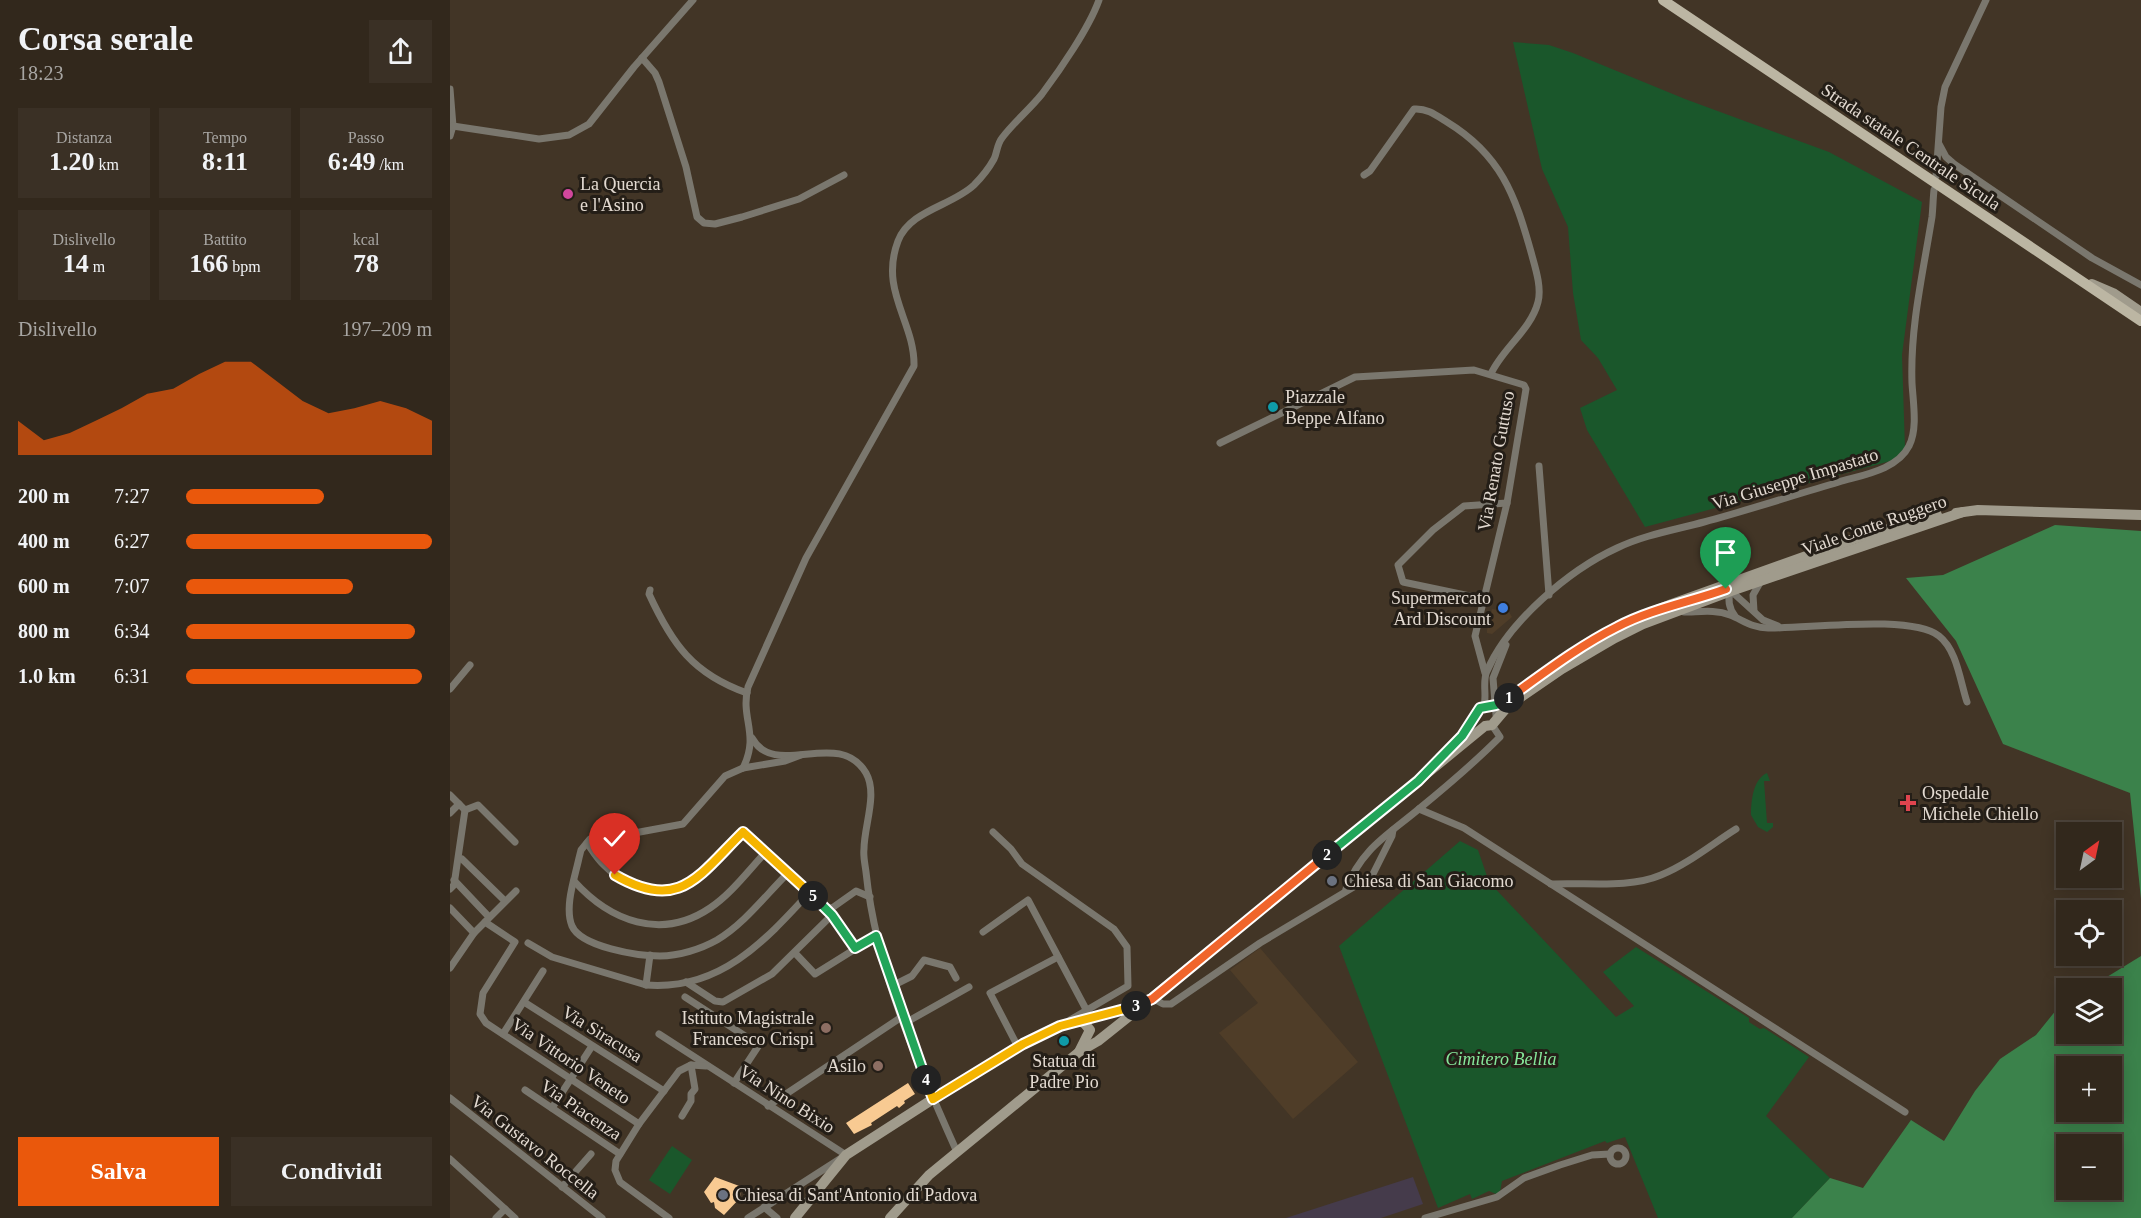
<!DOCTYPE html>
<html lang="it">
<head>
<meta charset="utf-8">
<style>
	:root { --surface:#32281c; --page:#3a3025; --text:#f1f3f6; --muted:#a8a6a3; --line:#4d443b; --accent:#ea580c }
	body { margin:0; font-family:Georgia,serif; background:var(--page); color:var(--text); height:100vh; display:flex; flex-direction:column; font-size:22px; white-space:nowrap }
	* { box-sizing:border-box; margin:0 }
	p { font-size:20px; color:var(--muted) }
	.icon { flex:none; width:33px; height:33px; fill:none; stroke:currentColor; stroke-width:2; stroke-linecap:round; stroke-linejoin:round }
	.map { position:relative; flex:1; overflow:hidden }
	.panel { display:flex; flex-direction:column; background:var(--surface); width:450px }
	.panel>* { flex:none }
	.needle { width:39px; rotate:33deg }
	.tools { position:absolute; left:1606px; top:822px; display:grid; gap:12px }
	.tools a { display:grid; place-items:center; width:66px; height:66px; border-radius:0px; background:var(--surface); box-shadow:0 3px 15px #0003,0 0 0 2px var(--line); font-size:30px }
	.pin { position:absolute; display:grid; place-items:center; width:51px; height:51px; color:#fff; margin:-62px -26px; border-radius:50% 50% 50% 0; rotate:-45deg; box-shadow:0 0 6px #0007 }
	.pin .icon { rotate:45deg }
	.km { position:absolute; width:30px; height:30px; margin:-15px; border-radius:50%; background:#222; color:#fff; font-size:16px; line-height:30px; text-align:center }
	.round { display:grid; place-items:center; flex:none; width:63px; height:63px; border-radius:0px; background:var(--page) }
	.summary { display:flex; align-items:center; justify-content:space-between; height:102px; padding:0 18px }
	h1 { font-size:33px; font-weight:600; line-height:45px }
	.figures { display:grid; grid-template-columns:repeat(3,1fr); gap:9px; height:102px; padding:6px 18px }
	.figures div { display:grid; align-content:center; border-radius:0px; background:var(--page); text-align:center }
	.figures b { font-size:26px; font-weight:600 }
	.figures small { font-size:16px; font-weight:400 }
	.figures p { font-size:16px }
	.chart { height:168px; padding:12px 18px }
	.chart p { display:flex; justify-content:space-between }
	.chart svg { width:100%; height:108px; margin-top:6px; fill:var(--accent); opacity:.7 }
	.primary-button { display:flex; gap:12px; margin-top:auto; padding:12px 18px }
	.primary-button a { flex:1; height:69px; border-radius:0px; background:var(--accent); color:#fff; font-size:24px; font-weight:600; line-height:69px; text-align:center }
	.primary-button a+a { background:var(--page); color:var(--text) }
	ul { padding:0 18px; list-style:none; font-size:20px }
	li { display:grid; grid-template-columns:96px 72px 1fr; align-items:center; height:45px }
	li i { height:15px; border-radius:8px; background:var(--accent) }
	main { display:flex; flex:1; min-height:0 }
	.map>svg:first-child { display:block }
</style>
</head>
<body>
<main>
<section class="panel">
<div class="summary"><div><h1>Corsa serale</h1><p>18:23</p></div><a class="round"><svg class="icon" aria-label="share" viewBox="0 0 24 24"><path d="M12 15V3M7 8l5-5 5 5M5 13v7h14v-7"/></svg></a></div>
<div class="figures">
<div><p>Distanza</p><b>1.20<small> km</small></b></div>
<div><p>Tempo</p><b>8:11</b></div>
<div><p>Passo</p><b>6:49<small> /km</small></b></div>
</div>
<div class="figures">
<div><p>Dislivello</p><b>14<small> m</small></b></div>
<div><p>Battito</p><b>166<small> bpm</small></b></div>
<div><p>kcal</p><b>78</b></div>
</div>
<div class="chart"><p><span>Dislivello</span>197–209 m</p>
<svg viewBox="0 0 160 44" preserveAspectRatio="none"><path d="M0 44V30L10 38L20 35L30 30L40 25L50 19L60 17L70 11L80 6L90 6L100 14L110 22L120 27L130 25L140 22L150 25L160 30V44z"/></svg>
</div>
<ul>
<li><b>200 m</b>7:27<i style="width:56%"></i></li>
<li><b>400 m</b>6:27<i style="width:100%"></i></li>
<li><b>600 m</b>7:07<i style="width:68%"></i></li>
<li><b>800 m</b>6:34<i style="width:93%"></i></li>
<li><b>1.0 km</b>6:31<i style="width:96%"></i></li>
</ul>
<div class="primary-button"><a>Salva</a><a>Condividi</a></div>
</section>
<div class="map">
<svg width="1691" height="1218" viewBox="0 0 1691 1218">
	<rect width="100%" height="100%" fill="#423526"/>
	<g fill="#4f3d28">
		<polygon points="1042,609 1059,612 1062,617 1042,634 1037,633 1037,630"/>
		<polygon points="810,948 908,1062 843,1119 769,1033 808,1003 780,970"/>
	</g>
	<polygon fill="#453b4b" points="963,1177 973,1204 931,1218 836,1218"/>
	<g fill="#1a572b">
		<polygon points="1063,42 1099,45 1123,53 1235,99 1379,152 1472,202 1452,355 1455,449 1444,460 1195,527 1137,430 1130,408 1167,390 1148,358 1131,340 1123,293 1118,227 1092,169"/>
		<path d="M 1317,773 L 1320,781 L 1314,781 L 1317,823 L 1323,823 L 1323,827 L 1317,832 L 1308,827 L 1301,815 C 1301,801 1303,779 1317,773 Z"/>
		<polygon points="1010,841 1028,850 1039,882 1166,1017 1184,1006 1153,972 1186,947 1299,1018 1299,1022 1310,1029 1314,1028 1359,1057 1316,1116 1380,1178 1342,1218 1208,1218 1175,1137 1157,1143 1155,1141 1052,1181 1050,1192 1046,1194 1039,1191 1022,1199 1020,1194 988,1208 889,946"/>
		<polygon points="222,1146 242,1160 220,1194 199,1180"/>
	</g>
	<g fill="#3b824b" fill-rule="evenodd">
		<polygon points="1605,525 1691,531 1691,899 1680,793 1553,744 1506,641 1456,578 1493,575"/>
		<path d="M 1691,956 L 1691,1218 L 1342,1218 L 1380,1178 L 1413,1188 L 1461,1120 L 1494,1141 L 1525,1091 L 1550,1059 L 1586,1035 L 1607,1009 L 1617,1003 L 1617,1034 L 1662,1034 L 1662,988 L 1639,988 ZM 1617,1066 L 1662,1066 L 1662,1112 L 1617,1112 ZM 1617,1144 L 1662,1144 L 1662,1190 L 1617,1190 Z"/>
	</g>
	<g fill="#f8ca92">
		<polygon points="458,1083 465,1094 454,1101 455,1103 449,1108 447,1106 421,1123 422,1125 404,1134 396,1123"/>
		<polygon points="265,1177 292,1187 290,1198 274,1215 265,1208 264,1202 261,1203 254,1192"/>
	</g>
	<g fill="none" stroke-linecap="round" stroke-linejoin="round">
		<g stroke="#7a776e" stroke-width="7">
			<polyline points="192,58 205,73 209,82 236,167 247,217 254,223 265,224 292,217 349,199 394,175"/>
			<polyline points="0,89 3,126 0,136"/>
			<polyline points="3,126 89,139 119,135 139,124 184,67 243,0"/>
			<polyline points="1489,144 1496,157 1504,164 1642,258 1691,285"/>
			<path d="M 914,175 L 920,171 L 964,109 C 977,108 986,115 997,122 C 1051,155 1065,195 1081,252 C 1085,267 1092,287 1088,302 C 1081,330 1052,349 1041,374"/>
			<polyline points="1486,176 1491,107 1495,87 1536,0"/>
			<polyline points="770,443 905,377 1024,370 1074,385 1076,389 1057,503 1025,636 1035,673"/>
			<polyline points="1089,466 1099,595"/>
			<path d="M 200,590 L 199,594 C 222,644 243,674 297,693"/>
			<polyline points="1280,590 1313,620 1328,626"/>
			<path d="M 1281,591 C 1277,600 1279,608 1285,616"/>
			<polyline points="1034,599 953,582 948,565 983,530 1014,506 1057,503"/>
			<polyline points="1304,611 1303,595 1311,581"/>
			<path d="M 1234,612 C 1249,612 1265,609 1280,615 C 1293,620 1302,628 1318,628 C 1356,629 1461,614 1489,636 C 1507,650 1510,681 1517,702"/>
			<polyline points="0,689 20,665"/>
			<path d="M 1034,706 C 1037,695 1032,681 1037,671 C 1058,622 1119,570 1167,548 C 1194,535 1224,530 1254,522 C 1299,510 1344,495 1389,482 C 1412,475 1447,470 1459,446 C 1468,429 1463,402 1462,383 C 1460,327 1473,273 1482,217 C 1483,208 1483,199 1484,190"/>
			<polyline points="1046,715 1043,678 1056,645"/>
			<path d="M 302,738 C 325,780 389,727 416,773 C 428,794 414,826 414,849 C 413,856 415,864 416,872 C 426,969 467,1063 507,1152"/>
			<path d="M 293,768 C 310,734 290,719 298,687 L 356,558 L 464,366 C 465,322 429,291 448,241 C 460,210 502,206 524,185 C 531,178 539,168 544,159 C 547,153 547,144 552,138 C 564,122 580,109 592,94 C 610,70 639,28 649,0"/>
			<polyline points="0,795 15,810"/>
			<polyline points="969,809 1014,828 1455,1112"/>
			<polyline points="15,810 28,805 65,842"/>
			<polyline points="0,813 9,804"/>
			<polyline points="543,832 561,849 572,864 664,929 677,947 678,986 620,1020"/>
			<path d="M 137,843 C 142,850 147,859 154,865 C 169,881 204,898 226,890 C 252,880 273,851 293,832 L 374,907 L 405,948"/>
			<polyline points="12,859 55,901"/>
			<path d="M 337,874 C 315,896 294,924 267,940 C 251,949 229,956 210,956 C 188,956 131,947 122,926 C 114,907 125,877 129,858 L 131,850 L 140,839 L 151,831 L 164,830 L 179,834 L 233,824 L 275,776 L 293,768 L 335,761 L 351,755"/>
			<polyline points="4,880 39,917"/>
			<path d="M 124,881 C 160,921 211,941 260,908 C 281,894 298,871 315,853"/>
			<path d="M 1101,884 C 1136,882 1178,889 1211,875 C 1238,864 1262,844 1286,829"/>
			<polyline points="0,889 4,885 15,810"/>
			<path d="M 896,889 C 912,848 938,835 970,808 C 997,786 1025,762 1050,737 L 1042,725"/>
			<polyline points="375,907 382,908 406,891 420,897"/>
			<polyline points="0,908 24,933"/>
			<polyline points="35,922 65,942 33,993 30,1014 36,1023 189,1124"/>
			<polyline points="533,932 578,900 638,1013"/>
			<path d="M 78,943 L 102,957 L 196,985 C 269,991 314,942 359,893"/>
			<polyline points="345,953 365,974 426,936"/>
			<polyline points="0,968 24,933 66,891"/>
			<polyline points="236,982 265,1001 273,1002 322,974 382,915"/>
			<polyline points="196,985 200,955"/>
			<polyline points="442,986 462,976 474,960 500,967 506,978"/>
			<polyline points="235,997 309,1045 284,1083"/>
			<polyline points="702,998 713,1004 721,1004 810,943 922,876 942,836 943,830"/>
			<polyline points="74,1002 214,1091"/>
			<polyline points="455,1023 519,987"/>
			<polyline points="53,1034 93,971"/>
			<polyline points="209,1034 396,1155 298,1218"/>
			<polyline points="568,1047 540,993 608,957"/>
			<polyline points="75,1090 170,1154"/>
			<polyline points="0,1098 152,1218"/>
			<polyline points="318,1106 453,1016"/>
			<polyline points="102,1108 142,1046"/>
			<polyline points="232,1116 241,1101 241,1094 245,1089 241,1065"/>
			<circle cx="1168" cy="1156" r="8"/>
			<polyline points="0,1159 65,1218"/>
			<polyline points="112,1187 141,1154"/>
			<polyline points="314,1207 327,1218"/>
			<polyline points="46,1218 55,1209"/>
			<polyline points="219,1218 170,1182 165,1170 166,1161 189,1124 229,1071 241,1065 256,1066"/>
			<polyline points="975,1218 1047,1197 1074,1178 1110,1165 1142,1155 1160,1154"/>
		</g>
		<g stroke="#a09b8c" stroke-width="10">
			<polyline points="1642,284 1663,293 1691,312"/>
			<polyline points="1506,513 1528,510 1691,515"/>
			<polyline points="1038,706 1051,703 1168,626 1222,604 1404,539 1487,515"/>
			<polyline points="1004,744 1012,736 1025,716"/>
			<polyline points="629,1052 640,1030 635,1024 630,1021"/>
			<polyline points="345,1218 396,1155 483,1099 573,1044 610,1026 688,1006"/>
			<polyline points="440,1218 479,1175 629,1052 648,1041 702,998 1035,726 1042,725 1058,706 1112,669 1165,638 1193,624 1281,591 1513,512"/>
		</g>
		<polyline stroke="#bcb6a3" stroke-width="10" points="1213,0 1691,321"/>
	</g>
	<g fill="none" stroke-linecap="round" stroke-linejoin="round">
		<g stroke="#fff" stroke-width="12">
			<path id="split-1" d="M 1059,698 C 1094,673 1129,646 1167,627 C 1201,609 1240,602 1276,589"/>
		</g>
		<g stroke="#fff" stroke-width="12">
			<polyline id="split-2" points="877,855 968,781 1012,736 1030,708 1046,705 1059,698"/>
		</g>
		<g stroke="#fff" stroke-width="12">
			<polyline id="split-3" points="686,1006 702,999 877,855"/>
		</g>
		<g stroke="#fff" stroke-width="12">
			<polyline id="split-4" points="476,1080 483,1099 573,1044 610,1026 686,1006"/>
		</g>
		<g stroke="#fff" stroke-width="12">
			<polyline id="split-5" points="363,896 382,915 405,948 426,936 476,1080"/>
		</g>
		<g stroke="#fff" stroke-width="12">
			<path id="split-6" d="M 165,875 C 230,913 249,875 293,832 L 363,896"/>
		</g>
		<use href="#split-1" stroke="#f0652b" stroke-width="8"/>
		<use href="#split-2" stroke="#22a559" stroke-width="8"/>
		<use href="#split-3" stroke="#f0652b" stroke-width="8"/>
		<use href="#split-4" stroke="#f5b400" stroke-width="8"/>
		<use href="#split-5" stroke="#22a559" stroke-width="8"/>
		<use href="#split-6" stroke="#f5b400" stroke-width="8"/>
	</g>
	<circle fill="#d1479c" stroke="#241e17" stroke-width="2" cx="118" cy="194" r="6"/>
	<g fill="#0f9aa8" stroke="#241e17" stroke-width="2">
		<circle cx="823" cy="407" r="6"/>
		<circle cx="614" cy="1041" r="6"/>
	</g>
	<circle fill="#3f7fe0" stroke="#241e17" stroke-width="2" cx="1053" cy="608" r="6"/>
	<path fill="#e0444e" stroke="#241e17" stroke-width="2" d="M1455 794h6v6h6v6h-6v6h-6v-6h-6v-6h6z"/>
	<g fill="#6b7280" stroke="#241e17" stroke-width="2">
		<circle cx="882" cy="881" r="6"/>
		<circle cx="273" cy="1195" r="6"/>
	</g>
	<g fill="#8d6e63" stroke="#241e17" stroke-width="2">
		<circle cx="376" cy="1028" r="6"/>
		<circle cx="428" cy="1066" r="6"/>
	</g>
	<g text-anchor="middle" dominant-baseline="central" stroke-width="6" stroke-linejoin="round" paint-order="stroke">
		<g font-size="18" fill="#e3dad1" stroke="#241e17">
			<text transform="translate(1461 147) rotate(34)">Strada statale Centrale Sicula</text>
			<text transform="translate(1046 461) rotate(-80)">Via Renato Guttuso</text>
			<text transform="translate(1345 479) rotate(-17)">Via Giuseppe Impastato</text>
			<text transform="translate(1424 525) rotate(-19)">Viale Conte Ruggero</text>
			<text transform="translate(152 1034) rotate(32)">Via Siracusa</text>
			<text transform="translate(121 1061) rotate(34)">Via Vittorio Veneto</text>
			<text transform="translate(337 1099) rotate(33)">Via Nino Bixio</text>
			<text transform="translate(131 1110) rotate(34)">Via Piacenza</text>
			<text transform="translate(85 1147) rotate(38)">Via Gustavo Roccella</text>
		</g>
		<g font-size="18" fill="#e3dad1" stroke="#241e17" text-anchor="start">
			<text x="130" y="184">La Quercia<tspan x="130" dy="21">e l'Asino</tspan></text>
			<text x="835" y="397">Piazzale<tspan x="835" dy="21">Beppe Alfano</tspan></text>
			<text x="1041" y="598" text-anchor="end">Supermercato<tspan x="1041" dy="21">Ard Discount</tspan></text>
			<text x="1472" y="793">Ospedale<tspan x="1472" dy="21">Michele Chiello</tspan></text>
			<text x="894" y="881">Chiesa di San Giacomo</text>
			<text x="364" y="1018" text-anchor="end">Istituto Magistrale<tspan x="364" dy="21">Francesco Crispi</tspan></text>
			<text x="614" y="1061" text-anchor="middle">Statua di<tspan x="614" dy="21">Padre Pio</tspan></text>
			<text x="416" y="1066" text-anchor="end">Asilo</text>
			<text x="285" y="1195">Chiesa di Sant'Antonio di Padova</text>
		</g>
		<g font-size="18" font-style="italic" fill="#86e79a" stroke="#241e17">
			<text x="1051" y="1059">Cimitero Bellia</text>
		</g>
	</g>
</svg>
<div class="tools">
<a><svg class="needle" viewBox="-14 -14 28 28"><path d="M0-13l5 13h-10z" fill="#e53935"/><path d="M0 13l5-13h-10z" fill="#a8a6a3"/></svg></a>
<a><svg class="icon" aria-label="locate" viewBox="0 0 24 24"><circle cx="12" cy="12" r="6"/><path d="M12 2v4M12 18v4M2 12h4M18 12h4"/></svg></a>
<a><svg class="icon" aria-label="layers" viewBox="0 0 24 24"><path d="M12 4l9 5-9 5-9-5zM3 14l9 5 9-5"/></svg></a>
<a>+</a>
<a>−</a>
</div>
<div class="pin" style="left:1276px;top:589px;background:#1e9e55"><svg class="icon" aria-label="arrive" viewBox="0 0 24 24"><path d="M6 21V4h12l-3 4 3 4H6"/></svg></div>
<div class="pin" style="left:165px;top:875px;background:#d93025"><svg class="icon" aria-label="check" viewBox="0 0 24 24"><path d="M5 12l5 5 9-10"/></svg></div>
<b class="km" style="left:1059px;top:698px">1</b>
<b class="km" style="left:877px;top:855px">2</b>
<b class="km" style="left:686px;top:1006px">3</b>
<b class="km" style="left:476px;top:1080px">4</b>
<b class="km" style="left:363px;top:896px">5</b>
</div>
</main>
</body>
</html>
